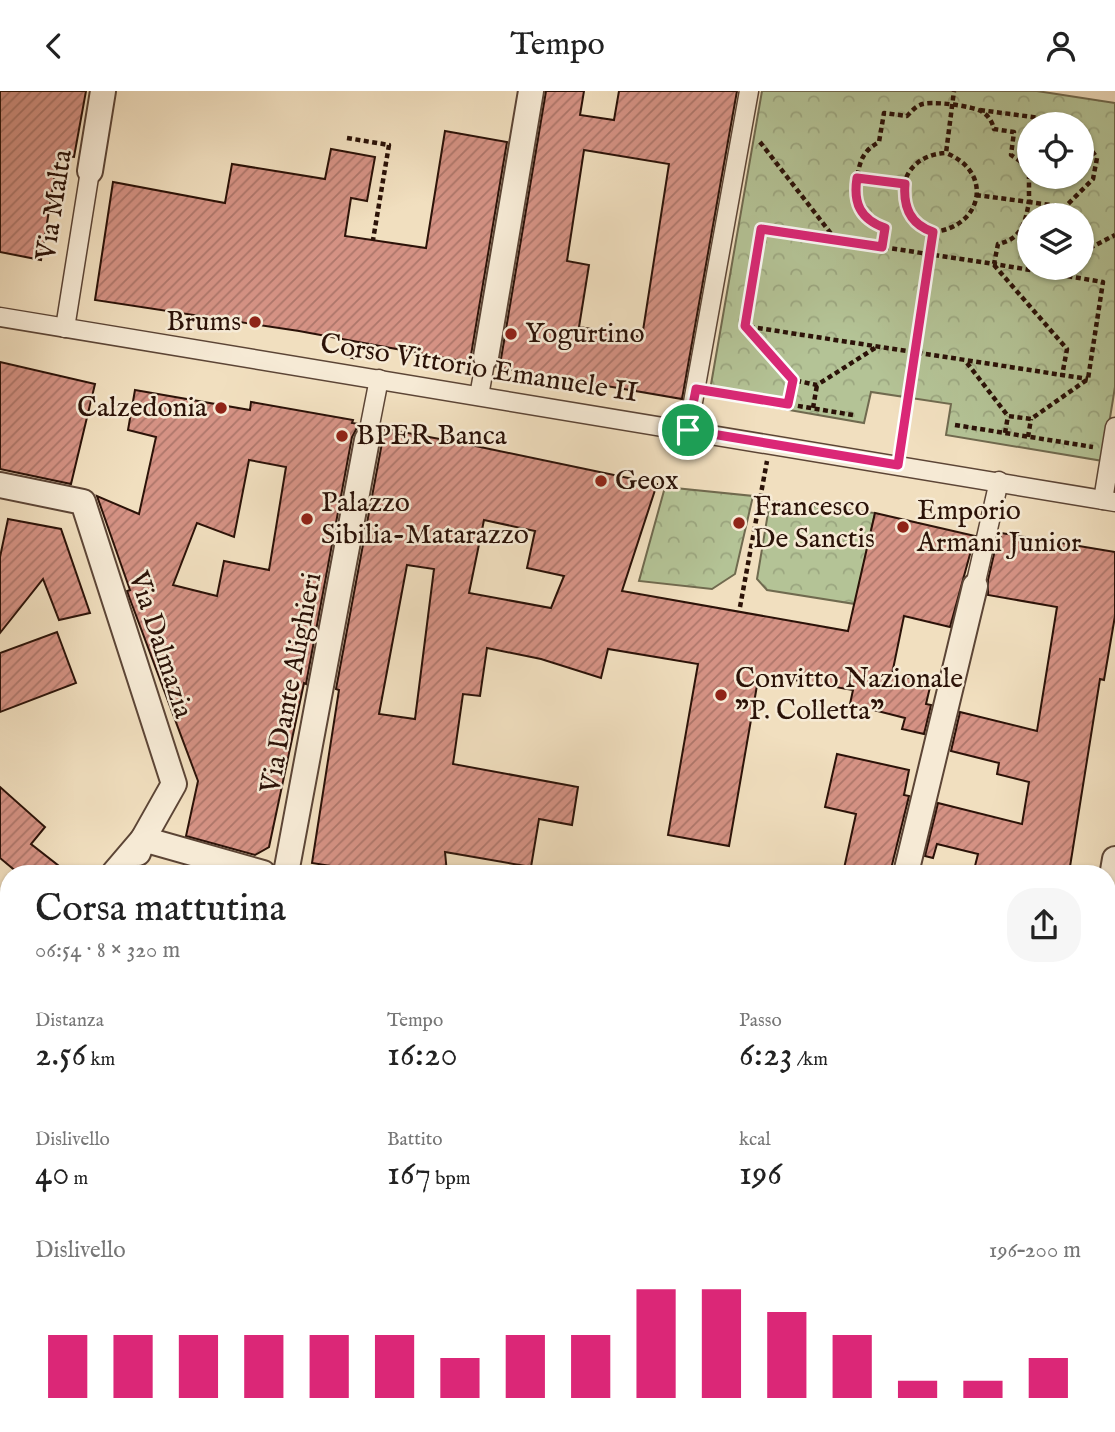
<!DOCTYPE html>
<html lang="it">
<head>
<meta charset="utf-8">
<style>
	:root { --surface:#fff; --page:#f6f6f6; --text:#222; --muted:#767676; --accent:#db2777 }
	body { margin:0; font-family:"IM FELL English",serif; background:var(--page); color:var(--text); height:100vh; display:flex; flex-direction:column; font-size:26px; white-space:nowrap }
	* { box-sizing:border-box; margin:0 }
	p { font-size:23px; color:var(--muted) }
	.icon { flex:none; width:38px; height:38px; fill:none; stroke:currentColor; stroke-width:2; stroke-linecap:round; stroke-linejoin:round }
	.map { position:relative; flex:1; overflow:hidden }
	.sheet { position:absolute; left:0px; top:774px; width:1116px; height:569px; display:flex; flex-direction:column; background:var(--surface); border-radius:28px 28px 0 0; box-shadow:0 2px 5px #0004 }
	.sheet>* { flex:none }
	.tools { position:absolute; left:1017px; top:21px; display:grid; gap:14px }
	.tools a { display:grid; place-items:center; width:77px; height:77px; border-radius:50%; background:var(--surface); box-shadow:0 2px 5px #0004; font-size:35px }
	.pin { position:absolute; display:grid; place-items:center; width:60px; height:60px; color:#fff; margin:-30px; border:4px solid #fff; border-radius:50%; box-shadow:0 2px 7px #0007 }
	.round { display:grid; place-items:center; flex:none; width:74px; height:74px; border-radius:28px; background:var(--page) }
	.headline { display:flex; align-items:center; justify-content:space-between; height:119px; padding:0 35px }
	h1 { font-size:38px; font-weight:600; line-height:52px }
	.figures { display:grid; grid-template-columns:repeat(3,1fr); gap:10px; height:119px; padding:7px 35px }
	.figures div { display:grid; align-content:center }
	.figures b { font-size:35px; font-weight:600 }
	.figures small { font-size:19px; font-weight:400 }
	.figures p { font-size:19px }
	.chart { height:196px; padding:14px 35px }
	.chart p { display:flex; justify-content:space-between }
	.chart svg { width:100%; height:126px; margin-top:7px; stroke:var(--accent); stroke-width:6 }
	header { display:flex; justify-content:space-between; align-items:center; height:91px; padding:0 35px; background:var(--surface); font-size:32px; font-weight:600 }
	.map>svg:first-child { display:block }
</style>
</head>
<body>
<header><svg class="icon" aria-label="back" viewBox="0 0 24 24"><path d="M15 5l-7 7 7 7"/></svg>Tempo<svg class="icon" aria-label="person" viewBox="0 0 24 24"><circle cx="12" cy="8" r="4"/><path d="M4 21q1-7 8-7t8 7"/></svg></header>
<div class="map">
<svg width="1115" height="1341" viewBox="0 0 1115 1341">
	<defs>
		<pattern id="park-crowns" width="20" height="18" patternUnits="userSpaceOnUse" patternTransform="scale(1.75)"><rect width="20" height="18" fill="#b4c396"/><path d="M2 6a3 3 0 1 1 6 0M12 15a3 3 0 1 1 6 0" fill="none" stroke="#9ba680"/></pattern>
		<pattern id="building-hatch" width="6" height="6" patternUnits="userSpaceOnUse" patternTransform="scale(1.75)"><rect width="6" height="6" fill="#d59284"/><path d="M-1 1l2-2M0 6l6-6M5 7l2-2" fill="none" stroke="#ad766a"/></pattern>
	</defs>
	<rect width="100%" height="100%" fill="#f1dfbf"/>
	<filter id="stains"><feTurbulence type="fractalNoise" baseFrequency=".00286" numOctaves="4"/><feColorMatrix values="0 0 0 0 .2 0 0 0 0 .09 0 0 0 0 .02 0 0 0 .5 -.17"/></filter>
	<radialGradient id="worn" r=".72"><stop offset=".6" stop-color="#630" stop-opacity="0"/><stop offset="1" stop-color="#630" stop-opacity=".3"/></radialGradient>
	<polygon fill="#b4c396" stroke="#706a4f" stroke-width="2" points="744,1334 835,1334 834,1341 739,1341"/>
	<g fill="url(#park-crowns)" stroke="#706a4f" stroke-width="2" fill-rule="evenodd">
		<path d="M 762,0 L 1037,0 L 1115,12 L 1115,296 L 1103,370 L 946,344 L 951,313 L 871,301 L 864,332 L 709,305 ZM 1029,33 L 1082,33 L 1082,86 L 1029,86 ZM 1029,124 L 1082,124 L 1082,177 L 1029,177 Z"/>
		<polygon points="665,396 753,405 735,483 712,498 639,490"/>
		<polygon points="770,410 875,422 855,513 767,499 757,488"/>
		<polygon points="844,1334 1082,1334 1080,1341 842,1341"/>
	</g>
	<g fill="url(#building-hatch)" stroke="#2b1208" stroke-width="2" fill-rule="evenodd">
		<polygon points="0,0 86,0 74,66 58,64 41,169 0,161"/>
		<path d="M 546,0 L 584,0 L 580,24 L 614,29 L 619,0 L 737,0 L 682,308 L 497,276 L 501,268 ZM 584,59 L 669,73 L 642,246 L 579,236 L 589,174 L 567,170 Z"/>
		<polygon points="445,40 507,51 471,264 472,272 299,240 95,209 113,91 225,112 232,73 325,88 331,58 375,66 367,110 351,107 345,145 426,157"/>
		<polygon points="0,271 95,293 71,393 0,378"/>
		<path d="M 135,299 L 250,319 L 251,311 L 353,329 L 352,332 L 359,333 L 352,346 L 306,593 L 304,592 L 269,756 L 255,764 L 186,745 L 198,690 L 131,511 L 127,500 L 130,499 L 97,405 L 139,423 L 156,346 L 128,339 ZM 249,369 L 286,376 L 269,479 L 224,470 L 217,505 L 173,494 L 197,432 L 234,446 Z"/>
		<path d="M 381,337 L 461,352 L 657,393 L 622,500 L 848,540 L 875,422 L 975,445 L 950,536 L 904,525 L 892,583 L 931,592 L 926,613 L 931,614 L 924,643 L 902,638 L 905,627 L 850,613 L 853,599 L 759,583 L 729,755 L 668,744 L 698,573 L 608,558 L 601,587 L 541,568 L 487,557 L 480,605 L 463,603 L 453,673 L 578,696 L 572,734 L 539,728 L 531,776 L 445,761 L 447,782 L 374,782 L 312,772 L 339,599 L 336,598 L 382,352 ZM 484,429 L 535,440 L 527,477 L 564,485 L 551,517 L 469,502 ZM 407,474 L 434,478 L 415,628 L 379,623 Z"/>
		<polygon points="8,428 61,438 90,522 59,529 43,488 0,542 0,466"/>
		<polygon points="1001,442 1115,461 1115,525 1104,589 1100,588 1069,782 1007,782 975,775 978,763 937,753 933,767 925,765 938,712 1022,733 1029,691 997,683 999,672 951,660 960,621 1037,640 1057,516 988,504 988,489 997,450 1000,451"/>
		<polygon points="57,541 76,592 0,621 0,562"/>
		<polygon points="837,663 909,679 904,704 909,705 890,782 843,782 856,723 825,716"/>
		<polygon points="0,696 45,736 31,753 68,782 18,782 0,767"/>
	</g>
	<g fill="none" stroke-linecap="round" stroke-linejoin="round">
		<g stroke="#5c4536" stroke-width="21">
			<g id="pedestrian">
				<polyline points="0,226 1115,411"/>
				<polyline points="65,237 90,80"/>
				<polyline points="479,305 486,266"/>
				<polyline points="688,339 749,0"/>
				<polyline points="367,349 379,288"/>
				<polyline points="1103,409 1115,336"/>
				<polyline points="975,495 999,390"/>
			</g>
		</g>
		<g stroke="#5c4536" stroke-width="28">
			<g id="minor">
				<polyline points="90,80 103,0"/>
				<polyline points="486,266 531,0"/>
				<polyline points="0,394 83,411 174,693 143,748 114,782"/>
				<polyline points="138,762 143,748 263,782"/>
				<polyline points="286,782 367,349"/>
				<polyline points="906,782 975,495"/>
				<polyline points="1108,808 1115,768"/>
				<polyline points="388,1334 398,1341"/>
				<polyline points="0,1336 4,1341"/>
			</g>
		</g>
		<g stroke="#5c4536" stroke-width="33">
			<g id="tertiary">
				<polyline points="0,906 9,895"/>
				<polyline points="1108,1125 1115,1126"/>
				<polyline points="0,1196 9,1207"/>
				<polyline points="101,1334 106,1341"/>
				<polyline points="192,1341 196,1334"/>
			</g>
		</g>
		<g stroke="#2b1208" stroke-width="4.5" stroke-dasharray="5 3.5" stroke-linecap="butt">
			<polyline points="980,19 1070,31 1071,33"/>
			<polyline points="347,47 389,54 373,149"/>
			<polyline points="760,51 836,149"/>
			<path d="M 857,87 C 853,112 859,128 885,137 L 882,156 L 994,173 L 998,153 C 1021,148 1025,133 1029,111 L 1065,116 L 1093,88 L 1097,67 L 1082,46"/>
			<path d="M 905,93 L 857,87 C 860,69 863,60 879,51 L 884,22 L 907,25 C 911,21 915,16 920,14 C 930,9 971,15 981,20 C 988,24 992,30 994,38 L 1014,41 L 1011,64 L 1023,72 L 1029,84"/>
			<polyline points="976,104 1029,111 1029,86"/>
			<path d="M 933,141 C 983,136 994,81 946,62"/>
			<polyline points="1082,161 1115,144"/>
			<polyline points="994,174 1067,258 1062,285"/>
			<polyline points="745,235 761,137 882,156"/>
			<polyline points="875,257 817,294 793,289 745,235 1088,288"/>
			<polyline points="352,268 355,251"/>
			<polyline points="967,272 1008,325 1031,328 1088,288 1103,191 994,173"/>
			<polyline points="714,301 853,324"/>
			<polyline points="788,313 793,289"/>
			<polyline points="813,317 817,294"/>
			<polyline points="955,334 1093,356"/>
			<polyline points="1005,342 1008,325"/>
			<polyline points="1028,346 1031,328"/>
			<path d="M 900,359 L 933,141 C 888,125 895,64 946,62 L 954,0"/>
			<polyline points="740,516 767,370"/>
		</g>
		<use href="#pedestrian" stroke="#f6ead5" stroke-width="18"/>
		<use href="#minor" stroke="#f6ead5" stroke-width="24"/>
		<use href="#tertiary" stroke="#f6ead5" stroke-width="30"/>
	</g>
	<g fill="none" stroke-linecap="round" stroke-linejoin="round">
		<g stroke="#fff" stroke-width="14">
			<path id="route" d="M 857,87 L 905,93 C 903,116 910,133 933,141 L 898,374 L 688,339 L 696,298 L 788,313 L 793,289 L 745,235 L 761,138 L 882,156 L 885,137 C 860,128 853,112 857,87 Z"/>
		</g>
		<use href="#route" stroke="#db2777" stroke-width="9"/>
	</g>
	<g fill="#8f2418" stroke="#f6ead5" stroke-width="2.5">
		<circle cx="255" cy="231" r="7"/>
		<circle cx="511" cy="243" r="7"/>
		<circle cx="221" cy="317" r="7"/>
		<circle cx="342" cy="345" r="7"/>
		<circle cx="601" cy="390" r="7"/>
		<circle cx="307" cy="428" r="7"/>
		<circle cx="739" cy="432" r="7"/>
		<circle cx="903" cy="436" r="7"/>
		<circle cx="721" cy="604" r="7"/>
	</g>
	<g text-anchor="middle" dominant-baseline="central" stroke-width="5" stroke-linejoin="round" paint-order="stroke">
		<g font-size="28" fill="#2b1208" stroke="#f6ead5">
			<text transform="translate(55 114) rotate(-81)">Via Malta</text>
			<text transform="translate(479 278) rotate(9)">Corso Vittorio Emanuele II</text>
			<text transform="translate(160 554) rotate(72)">Via Dalmazia</text>
			<text transform="translate(292 592) rotate(-79)">Via Dante Alighieri</text>
		</g>
		<g font-size="28" fill="#2b1208" stroke="#f6ead5" text-anchor="start">
			<text x="241" y="231" text-anchor="end">Brums</text>
			<text x="525" y="243">Yogurtino</text>
			<text x="207" y="317" text-anchor="end">Calzedonia</text>
			<text x="356" y="345">BPER Banca</text>
			<text x="615" y="390">Geox</text>
			<text x="321" y="412">Palazzo<tspan x="321" dy="32">Sibilia-Matarazzo</tspan></text>
			<text x="753" y="416">Francesco<tspan x="753" dy="32">De Sanctis</tspan></text>
			<text x="917" y="420">Emporio<tspan x="917" dy="32">Armani Junior</tspan></text>
			<text x="735" y="588">Convitto Nazionale<tspan x="735" dy="32">"P. Colletta"</tspan></text>
		</g>
	</g>
	<rect width="100%" height="100%" filter="url(#stains)"/>
	<rect width="100%" height="100%" fill="url(#worn)"/>
</svg>
<div class="tools">
<a><svg class="icon" aria-label="locate" viewBox="0 0 24 24"><circle cx="12" cy="12" r="6"/><path d="M12 2v4M12 18v4M2 12h4M18 12h4"/></svg></a>
<a><svg class="icon" aria-label="layers" viewBox="0 0 24 24"><path d="M12 4l9 5-9 5-9-5zM3 14l9 5 9-5"/></svg></a>
</div>
<div class="pin" style="left:688px;top:339px;background:#1e9e55"><svg class="icon" aria-label="arrive" viewBox="0 0 24 24"><path d="M6 21V4h12l-3 4 3 4H6"/></svg></div>
<section class="sheet">
<div class="headline"><div><h1>Corsa mattutina</h1><p>06:54 · 8 × 320 m</p></div><a class="round"><svg class="icon" aria-label="share" viewBox="0 0 24 24"><path d="M12 15V3M7 8l5-5 5 5M5 13v7h14v-7"/></svg></a></div>
<div class="figures">
<div><p>Distanza</p><b>2.56<small> km</small></b></div>
<div><p>Tempo</p><b>16:20</b></div>
<div><p>Passo</p><b>6:23<small> /km</small></b></div>
</div>
<div class="figures">
<div><p>Dislivello</p><b>40<small> m</small></b></div>
<div><p>Battito</p><b>167<small> bpm</small></b></div>
<div><p>kcal</p><b>196</b></div>
</div>
<div class="chart"><p><span>Dislivello</span>196–200 m</p>
<svg viewBox="0 0 160 44" preserveAspectRatio="none"><path d="M5 44V22M15 44V22M25 44V22M35 44V22M45 44V22M55 44V22M65 44V30M75 44V22M85 44V22M95 44V6M105 44V6M115 44V14M125 44V22M135 44V38M145 44V38M155 44V30"/></svg>
</div>
</section>
</div>
</body>
</html>
